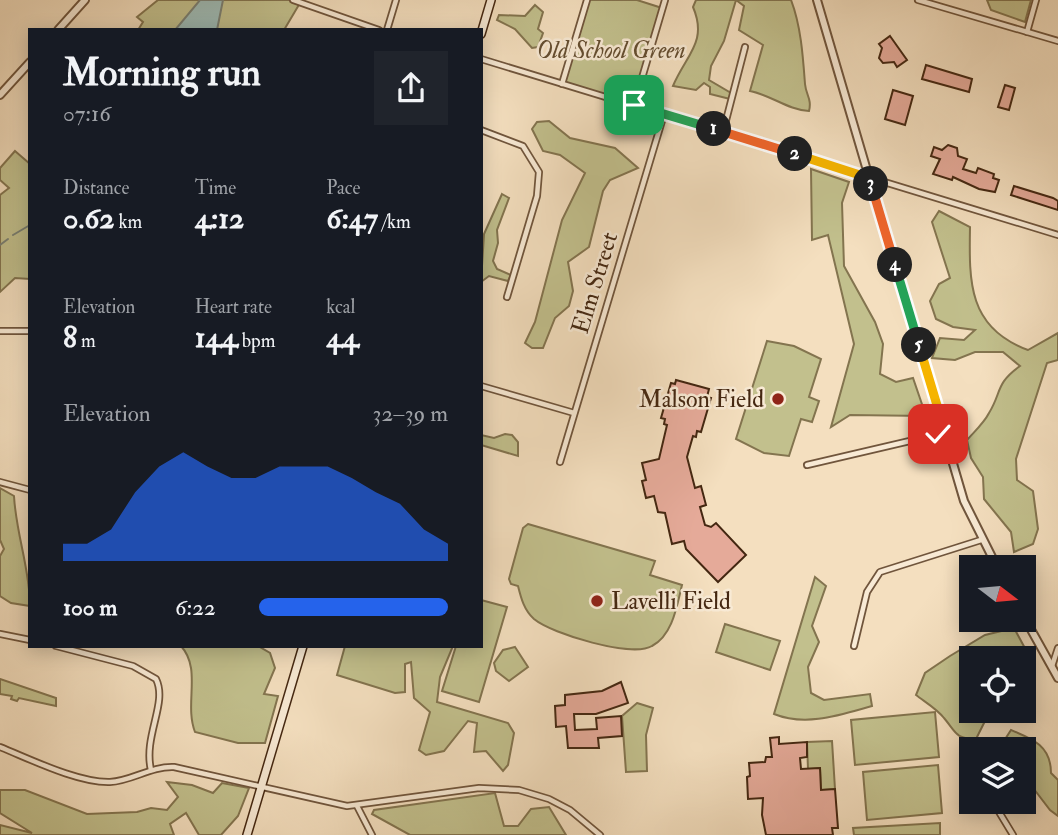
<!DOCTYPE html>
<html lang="en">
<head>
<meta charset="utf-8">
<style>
	:root { --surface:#171b24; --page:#20242c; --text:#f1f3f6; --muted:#9ea1a6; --accent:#2563eb }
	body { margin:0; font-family:"IM FELL Double Pica",serif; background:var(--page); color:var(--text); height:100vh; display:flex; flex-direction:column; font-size:26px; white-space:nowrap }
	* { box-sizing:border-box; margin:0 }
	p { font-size:23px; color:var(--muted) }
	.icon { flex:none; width:38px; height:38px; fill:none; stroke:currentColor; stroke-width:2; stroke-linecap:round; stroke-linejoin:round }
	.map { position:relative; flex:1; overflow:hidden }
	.panel { position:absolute; left:28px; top:28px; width:455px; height:620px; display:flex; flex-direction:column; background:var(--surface); border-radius:0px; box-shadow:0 4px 18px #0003 }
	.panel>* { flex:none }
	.needle { width:46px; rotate:106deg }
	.fabs { position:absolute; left:959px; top:555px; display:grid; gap:14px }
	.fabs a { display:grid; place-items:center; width:77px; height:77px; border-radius:0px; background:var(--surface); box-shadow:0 4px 18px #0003; font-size:35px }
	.pin { position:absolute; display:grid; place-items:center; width:60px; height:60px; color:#fff; margin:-30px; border-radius:14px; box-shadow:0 4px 10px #0006 }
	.km { position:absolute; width:35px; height:35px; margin:-18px; border-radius:50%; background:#222; color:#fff; font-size:19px; line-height:35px; text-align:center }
	.round { display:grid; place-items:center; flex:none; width:74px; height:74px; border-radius:0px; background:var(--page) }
	.head { display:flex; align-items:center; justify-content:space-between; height:119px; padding:0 35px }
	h1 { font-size:38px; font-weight:700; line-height:52px }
	.metrics { display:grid; grid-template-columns:repeat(3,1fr); gap:10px; height:119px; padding:7px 35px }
	.metrics div { display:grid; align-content:center }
	.metrics b { font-size:30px; font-weight:700 }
	.metrics small { font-size:19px; font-weight:400 }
	.metrics p { font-size:19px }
	.chart { height:196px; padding:14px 35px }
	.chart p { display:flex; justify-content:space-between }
	.chart svg { width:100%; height:126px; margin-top:7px; fill:var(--accent); opacity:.7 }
	ul { padding:0 35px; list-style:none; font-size:23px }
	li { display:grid; grid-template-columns:112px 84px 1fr; align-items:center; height:52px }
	li i { height:18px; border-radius:9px; background:var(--accent) }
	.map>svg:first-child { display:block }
</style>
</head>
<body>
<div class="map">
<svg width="1058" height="835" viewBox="0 0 1058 835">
	<rect width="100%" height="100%" fill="#f4dfbf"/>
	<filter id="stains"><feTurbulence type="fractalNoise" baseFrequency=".00286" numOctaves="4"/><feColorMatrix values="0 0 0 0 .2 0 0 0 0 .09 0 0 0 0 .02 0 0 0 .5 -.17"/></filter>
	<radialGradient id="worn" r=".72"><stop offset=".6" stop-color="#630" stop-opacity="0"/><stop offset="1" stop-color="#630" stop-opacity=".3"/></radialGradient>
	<g fill="#c2c08d" stroke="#83744f" stroke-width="2">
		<polygon points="158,0 293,0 300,3 284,30 138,30 143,22 137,17"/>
		<polygon points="587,0 637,0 662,8 634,105 562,84"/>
		<path d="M 696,0 L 791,0 C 801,26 803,57 805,84 C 806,95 812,99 809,111 C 788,110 771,95 750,91 L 763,45 L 739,30 L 744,6 L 736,0 L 724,41 L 711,66 L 709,80 L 731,93 L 730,99 L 710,94 L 710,87 L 704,83 L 696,90 L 673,86 C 686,55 708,42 693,7 Z"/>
		<polygon points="987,0 1031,0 1025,22 991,10"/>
		<polygon points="535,5 543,12 538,29 543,33 538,47 532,48 515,29 497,20 499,15 525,16"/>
		<polygon points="549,121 570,138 615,148 638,168 610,180 603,191 589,247 568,262 573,291 569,306 555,318 543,348 532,348 525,343 535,322 562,220 585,173 560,155 543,151 532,129 537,122"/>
		<polygon points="15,151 30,164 30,279 15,278 0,292 0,195 9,188 0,180 0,168"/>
		<polygon points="811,169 849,182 842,203 844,266 875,322 883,344 880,374 896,382 913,378 926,416 850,415 831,427 854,344 828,235 812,240"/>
		<polygon points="502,194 509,198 497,230 498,243 493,261 497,269 511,275 508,281 489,276 481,282 484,234"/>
		<path d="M 939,211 L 970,227 C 969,282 968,328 1028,350 L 1058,333 L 1058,360 L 1047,363 L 1016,459 L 1017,480 L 1033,491 L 1038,529 L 1033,544 L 1014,552 L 1011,532 L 984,499 L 983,477 L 971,458 L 967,440 C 974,432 984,423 989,413 C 1002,392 995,384 1020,366 L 1003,352 L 975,352 L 955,360 L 932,358 L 940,338 L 964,340 L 975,330 L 953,327 L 936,319 L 930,301 L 939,284 L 950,278 L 932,222 Z"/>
		<polygon points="767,341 794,346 821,359 809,397 819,401 812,422 801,419 789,456 764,453 736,439"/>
		<polygon points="505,434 512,435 518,442 518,456 481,445 481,435 494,438"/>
		<path d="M 0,488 L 14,496 C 16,534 30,569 30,606 L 11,603 L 0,596 L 0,556 L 4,549 L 0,540 Z"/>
		<path d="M 528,524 L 655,561 L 650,575 L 682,585 C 677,605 673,635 652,646 C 632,658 552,634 534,619 C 524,610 521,598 518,586 L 511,584 L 509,579 L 523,528 Z"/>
		<path d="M 815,577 L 826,586 L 812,626 L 819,642 L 808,667 L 811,693 L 824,700 L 870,694 L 872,706 C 840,715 806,727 774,714 Z"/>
		<polygon points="481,600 507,607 479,702 442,691 456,646 481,646"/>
		<polygon points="725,624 780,641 770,670 716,652"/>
		<path d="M 1014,628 L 1034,665 L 1024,671 L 1024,658 L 971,658 L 971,710 L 986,711 L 987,717 L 976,739 C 955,739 956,732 944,718 C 937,709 925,702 916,695 L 925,673 L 950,656 L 985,635 Z"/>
		<path d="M 181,646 L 258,646 L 270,653 L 275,668 L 264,694 L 278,696 L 265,743 L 238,743 L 195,732 C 184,704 202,669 181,646 Z"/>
		<polygon points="345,646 453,646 440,677 437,702 508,723 514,733 508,765 503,771 486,751 474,752 477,723 468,721 444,751 426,755 419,750 430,712 414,698 411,662 405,664 405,692 395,693 337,675"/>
		<polygon points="515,647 528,667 509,681 496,671 494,663 503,650"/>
		<polygon points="0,679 56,698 56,706 19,698 17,701 11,699 12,696 0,694"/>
		<polygon points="637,703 653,708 646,735 647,771 626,772 622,716"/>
		<polygon points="935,712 939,757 855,765 851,720"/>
		<path d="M 1011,730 C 1033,739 1051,746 1051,773 L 1058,780 L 1058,816 L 1050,810 L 1024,776 L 1024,749 L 1005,749 L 1002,744 Z"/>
		<polygon points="832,741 835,789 821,790 820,768 808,769 807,742"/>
		<polygon points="938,765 942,813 867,820 863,772"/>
		<polygon points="167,782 192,785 213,793 222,783 249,788 238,816 221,835 199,835 186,813 170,824 174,835 0,835 0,825 32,833 0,813 0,790 25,790 87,814 137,812 151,808 167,810 178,797"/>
		<polygon points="495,793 504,826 518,826 531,809 549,807 566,835 410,835 372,814 374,810"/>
		<polygon points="940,823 940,835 854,835 853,828"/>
	</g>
	<polygon fill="#9dbcb8" stroke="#798075" stroke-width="2" points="200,0 223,0 217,30 175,30"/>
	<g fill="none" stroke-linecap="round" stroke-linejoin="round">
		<g stroke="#798075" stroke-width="2">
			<polyline points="13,235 30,225"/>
			<polyline points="0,245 8,239"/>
		</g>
	</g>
	<g fill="#e5aa99" stroke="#442711" stroke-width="2">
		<polygon points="890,36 907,60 897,67 894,62 883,63 879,58 882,48 879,44"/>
		<polygon points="926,65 972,79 969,92 922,79"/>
		<polygon points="1005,85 1015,88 1009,110 998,107"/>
		<polygon points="893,90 913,96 905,125 885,119"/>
		<polygon points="948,145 957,148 958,156 967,159 963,169 976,173 978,168 994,174 993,178 999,180 995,192 979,189 953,177 952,180 933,174 940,159 931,156 934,147 942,150"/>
		<polygon points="1014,186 1053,198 1058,201 1058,210 1011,195"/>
		<polygon points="676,380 709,389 707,397 711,398 701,432 697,431 696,437 693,436 687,457 695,488 701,486 706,505 700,507 705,525 711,527 716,523 746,555 718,582 686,549 684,541 672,544 665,513 658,512 654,496 646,498 642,481 646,480 642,463 659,459 667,425 664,424 665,419 661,418 671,383 675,384"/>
		<polygon points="621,682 628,703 596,714 574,714 575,730 597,729 596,718 621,716 622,736 598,738 599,748 568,748 566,726 556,727 555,706 565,705 565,695 602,691"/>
		<polygon points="779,737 779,744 807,742 807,757 800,758 801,769 820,768 821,790 835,789 838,828 832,828 833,835 766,835 762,815 763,798 748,799 747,777 750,776 749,763 765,762 766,757 772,757 770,738"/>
	</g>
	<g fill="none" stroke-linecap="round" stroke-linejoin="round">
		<g stroke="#70553c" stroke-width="8">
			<g id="minor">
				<polyline points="293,0 379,30"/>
				<polyline points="918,0 1058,41"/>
				<polyline points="387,30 396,0"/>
				<polyline points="1027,32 1036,0"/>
				<polyline points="481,59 1058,235"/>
				<polyline points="562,84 587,0"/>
				<polyline points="634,105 665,0"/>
				<polyline points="481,130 523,146 539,172 537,196 507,297"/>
				<polyline points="723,132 745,47"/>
				<polyline points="0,331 30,331"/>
				<polyline points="481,386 574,413"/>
				<polyline points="560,462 664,114"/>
				<polyline points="807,465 944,433"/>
				<polyline points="0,482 30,490"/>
				<polyline points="0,634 30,640"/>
				<path d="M 56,646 L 133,666 L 156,679 C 168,703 143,736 151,770"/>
				<polyline points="854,646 867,592 880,572 981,540"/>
				<polyline points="1052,666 1058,648"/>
				<path d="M 0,747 C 30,759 78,783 110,782 C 132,781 151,766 174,767 L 347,806 L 479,788 L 519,790 L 549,799 L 570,810 L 600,835"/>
				<polyline points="993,802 1013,835"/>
				<polyline points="357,806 372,835"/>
			</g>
		</g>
		<g stroke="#70553c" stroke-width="10">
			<g id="tertiary">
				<polyline points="817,0 964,501 997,567"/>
				<polyline points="58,30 85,0"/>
				<polyline points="0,95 30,62"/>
				<polyline points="1024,617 1058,678"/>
			</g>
		</g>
		<g stroke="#442711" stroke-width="10">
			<g id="secondary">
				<polyline points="481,34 491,0"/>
				<polyline points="247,835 303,646"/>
			</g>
		</g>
		<use href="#minor" stroke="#f8ead5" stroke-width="4.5"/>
		<use href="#tertiary" stroke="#f8ead5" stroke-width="6"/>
		<use href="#secondary" stroke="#f8ead5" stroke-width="7"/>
	</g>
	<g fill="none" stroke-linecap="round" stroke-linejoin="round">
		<g stroke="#fff" stroke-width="14">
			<polyline id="split-1" points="634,105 714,129"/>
		</g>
		<g stroke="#fff" stroke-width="14">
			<polyline id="split-2" points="714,129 795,154"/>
		</g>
		<g stroke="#fff" stroke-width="14">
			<polyline id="split-3" points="795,154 869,178 871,184"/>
		</g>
		<g stroke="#fff" stroke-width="14">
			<polyline id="split-4" points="871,184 895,265"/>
		</g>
		<g stroke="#fff" stroke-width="14">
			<polyline id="split-5" points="895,265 919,345"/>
		</g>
		<g stroke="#fff" stroke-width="14">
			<polyline id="split-6" points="919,345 945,432 938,434"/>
		</g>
		<use href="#split-1" stroke="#22a559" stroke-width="9"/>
		<use href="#split-2" stroke="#f0652b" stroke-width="9"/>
		<use href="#split-3" stroke="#f5b400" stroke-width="9"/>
		<use href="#split-4" stroke="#f0652b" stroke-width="9"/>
		<use href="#split-5" stroke="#22a559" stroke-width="9"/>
		<use href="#split-6" stroke="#f5b400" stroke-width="9"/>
	</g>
	<g fill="#8f2418" stroke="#f8ead5" stroke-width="2.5">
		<circle cx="778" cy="399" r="7"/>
		<circle cx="597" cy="601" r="7"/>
	</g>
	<g text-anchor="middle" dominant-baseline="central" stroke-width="5" stroke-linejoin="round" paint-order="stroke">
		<g font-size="24" font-style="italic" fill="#644d30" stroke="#f8ead5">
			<text x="611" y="50">Old School Green</text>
		</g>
		<g font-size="24" fill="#442711" stroke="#f8ead5">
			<text transform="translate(595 283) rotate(-73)">Elm Street</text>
		</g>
		<g font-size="24" fill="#442711" stroke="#f8ead5" text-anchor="end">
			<text x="764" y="399">Malson Field</text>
			<text x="611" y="601" text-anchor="start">Lavelli Field</text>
		</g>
	</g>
	<rect width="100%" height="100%" filter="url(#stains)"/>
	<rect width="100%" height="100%" fill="url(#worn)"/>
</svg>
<div class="fabs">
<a><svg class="needle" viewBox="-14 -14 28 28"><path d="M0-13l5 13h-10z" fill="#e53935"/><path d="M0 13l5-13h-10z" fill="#9ea1a6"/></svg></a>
<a><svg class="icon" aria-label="locate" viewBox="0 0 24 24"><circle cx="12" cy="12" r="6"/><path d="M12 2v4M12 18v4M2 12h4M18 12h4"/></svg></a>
<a><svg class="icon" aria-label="layers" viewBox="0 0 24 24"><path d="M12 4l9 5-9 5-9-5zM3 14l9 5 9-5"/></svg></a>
</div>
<div class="pin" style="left:634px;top:105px;background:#1e9e55"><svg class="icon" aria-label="arrive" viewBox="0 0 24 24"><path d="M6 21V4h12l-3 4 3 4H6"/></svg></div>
<div class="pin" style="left:938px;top:434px;background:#d93025"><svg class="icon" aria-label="check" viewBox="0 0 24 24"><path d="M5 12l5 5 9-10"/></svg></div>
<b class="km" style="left:714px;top:129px">1</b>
<b class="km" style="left:795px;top:154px">2</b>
<b class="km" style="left:871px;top:184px">3</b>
<b class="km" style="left:895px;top:265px">4</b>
<b class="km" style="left:919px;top:345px">5</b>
<section class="panel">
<div class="head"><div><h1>Morning run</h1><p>07:16</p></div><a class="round"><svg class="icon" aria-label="share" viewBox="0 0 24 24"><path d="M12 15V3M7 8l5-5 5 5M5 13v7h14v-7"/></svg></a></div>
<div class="metrics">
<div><p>Distance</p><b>0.62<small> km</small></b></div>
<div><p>Time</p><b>4:12</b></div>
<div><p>Pace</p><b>6:47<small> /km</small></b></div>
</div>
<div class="metrics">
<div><p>Elevation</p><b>8<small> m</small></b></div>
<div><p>Heart rate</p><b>144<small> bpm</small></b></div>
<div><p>kcal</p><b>44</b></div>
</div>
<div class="chart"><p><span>Elevation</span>32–39 m</p>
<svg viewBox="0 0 160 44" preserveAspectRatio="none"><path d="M0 44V38L10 38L20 33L30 20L40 11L50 6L60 11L70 15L80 15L90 11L100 11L110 11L120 15L130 20L140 24L150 33L160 38V44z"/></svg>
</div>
<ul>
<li><b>100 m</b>6:22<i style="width:100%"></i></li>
</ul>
</section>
</div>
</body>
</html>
